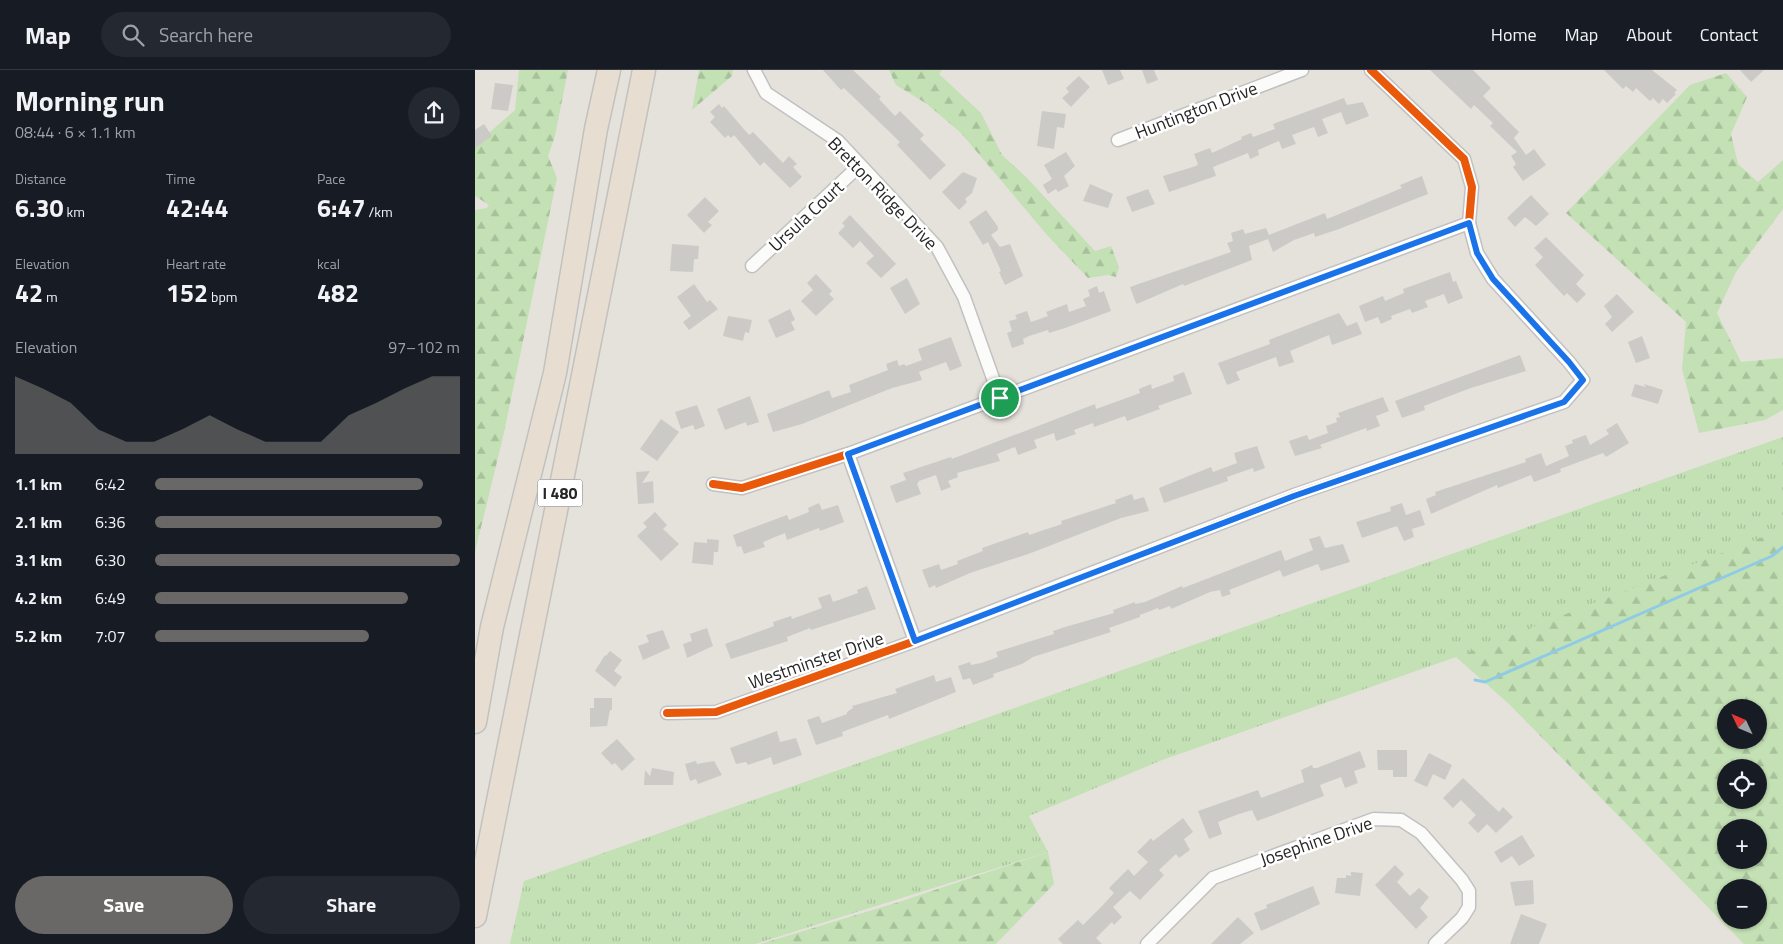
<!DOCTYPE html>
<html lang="en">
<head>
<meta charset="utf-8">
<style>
	:root { --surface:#171b24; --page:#242831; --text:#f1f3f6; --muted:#9ea1a6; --line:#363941; --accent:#696866 }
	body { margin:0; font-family:"Titillium Web",sans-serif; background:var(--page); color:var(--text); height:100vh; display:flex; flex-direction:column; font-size:19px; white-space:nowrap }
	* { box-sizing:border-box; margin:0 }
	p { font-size:16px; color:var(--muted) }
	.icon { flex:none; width:28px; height:28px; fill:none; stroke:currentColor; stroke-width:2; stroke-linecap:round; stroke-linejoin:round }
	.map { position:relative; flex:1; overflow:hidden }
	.panel { display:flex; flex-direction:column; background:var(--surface); width:475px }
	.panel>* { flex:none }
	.needle { width:32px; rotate:314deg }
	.controls { position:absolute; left:1242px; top:629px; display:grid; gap:10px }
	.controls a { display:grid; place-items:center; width:50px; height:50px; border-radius:50%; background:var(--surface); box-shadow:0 1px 4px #0004; font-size:25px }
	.pin { position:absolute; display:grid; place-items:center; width:42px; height:42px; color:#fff; margin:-21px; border:2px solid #fff; border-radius:50%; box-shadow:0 1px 5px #0007 }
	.round { display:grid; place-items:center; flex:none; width:52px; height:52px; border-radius:26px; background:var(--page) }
	.headline { display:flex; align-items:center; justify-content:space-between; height:85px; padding:0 15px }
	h1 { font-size:28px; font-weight:700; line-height:38px }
	.stats { display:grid; grid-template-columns:repeat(3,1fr); gap:8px; height:85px; padding:5px 15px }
	.stats div { display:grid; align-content:center }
	.stats b { font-size:25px; font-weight:700 }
	.stats small { font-size:14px; font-weight:400 }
	.stats p { font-size:14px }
	.chart { height:140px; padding:10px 15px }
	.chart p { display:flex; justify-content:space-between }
	.chart svg { width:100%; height:90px; margin-top:5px; fill:var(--accent); opacity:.7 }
	.primary-button { display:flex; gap:10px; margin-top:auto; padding:10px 15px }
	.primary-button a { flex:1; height:58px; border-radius:30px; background:var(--accent); color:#fff; font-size:20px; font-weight:700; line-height:58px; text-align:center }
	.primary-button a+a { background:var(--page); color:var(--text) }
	ul { padding:0 15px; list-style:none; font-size:16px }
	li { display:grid; grid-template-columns:80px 60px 1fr; align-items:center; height:38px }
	li i { height:12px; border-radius:6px; background:var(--accent) }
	header { display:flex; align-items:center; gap:30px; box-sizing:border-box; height:70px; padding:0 25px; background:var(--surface); border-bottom:1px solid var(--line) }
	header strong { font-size:24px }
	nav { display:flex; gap:28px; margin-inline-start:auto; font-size:18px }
	.search { width:350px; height:45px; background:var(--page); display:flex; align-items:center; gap:12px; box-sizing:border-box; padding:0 18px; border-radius:28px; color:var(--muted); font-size:19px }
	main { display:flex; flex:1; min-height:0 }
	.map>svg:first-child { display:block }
</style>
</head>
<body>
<header>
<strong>Map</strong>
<div class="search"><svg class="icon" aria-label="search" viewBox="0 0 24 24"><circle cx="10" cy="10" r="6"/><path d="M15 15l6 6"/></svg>Search here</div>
<nav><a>Home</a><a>Map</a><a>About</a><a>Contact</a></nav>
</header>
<main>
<section class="panel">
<div class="headline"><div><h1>Morning run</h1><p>08:44 · 6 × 1.1 km</p></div><a class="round"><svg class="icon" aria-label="share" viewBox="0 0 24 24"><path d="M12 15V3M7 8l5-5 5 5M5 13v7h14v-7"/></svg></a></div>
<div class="stats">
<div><p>Distance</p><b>6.30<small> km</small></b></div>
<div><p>Time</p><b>42:44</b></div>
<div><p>Pace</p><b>6:47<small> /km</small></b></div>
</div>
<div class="stats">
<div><p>Elevation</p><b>42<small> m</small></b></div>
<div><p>Heart rate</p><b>152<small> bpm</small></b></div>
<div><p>kcal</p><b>482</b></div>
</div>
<div class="chart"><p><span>Elevation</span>97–102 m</p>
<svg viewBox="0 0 160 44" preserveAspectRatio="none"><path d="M0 44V6L10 12L20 19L30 32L40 38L50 38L60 32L70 25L80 32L90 38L100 38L110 38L120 25L130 19L140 12L150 6L160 6V44z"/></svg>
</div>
<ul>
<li><b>1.1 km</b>6:42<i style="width:88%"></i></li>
<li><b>2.1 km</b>6:36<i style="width:94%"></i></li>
<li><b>3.1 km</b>6:30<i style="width:100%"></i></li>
<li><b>4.2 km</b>6:49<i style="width:83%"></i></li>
<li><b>5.2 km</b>7:07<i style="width:70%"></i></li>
</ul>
<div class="primary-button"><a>Save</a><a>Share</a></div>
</section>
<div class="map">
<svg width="1308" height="874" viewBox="0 0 1308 874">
	<defs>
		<pattern id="grass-tufts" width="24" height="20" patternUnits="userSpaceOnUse" patternTransform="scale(1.25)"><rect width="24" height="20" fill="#c3e1b4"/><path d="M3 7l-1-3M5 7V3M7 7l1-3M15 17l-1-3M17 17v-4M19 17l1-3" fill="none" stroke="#a7c19b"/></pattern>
		<pattern id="forest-firs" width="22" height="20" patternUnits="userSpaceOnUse" patternTransform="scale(1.25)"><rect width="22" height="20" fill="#c3e1b4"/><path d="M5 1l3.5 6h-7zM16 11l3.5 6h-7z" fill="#a7c19b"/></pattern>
	</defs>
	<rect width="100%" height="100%" fill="#e5e2dc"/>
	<polygon fill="url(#grass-tufts)" points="1308,367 1308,459 1084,551 687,690 554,746 573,782 280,874 35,874 49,811"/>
	<g fill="url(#forest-firs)" fill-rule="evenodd">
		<polygon points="44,0 93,0 80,66 73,86 82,108 28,367 0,482 0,140 12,138 14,135 0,126 0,75 40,40"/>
		<polygon points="224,0 258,0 257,6 217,40"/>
		<polygon points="414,0 467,0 464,4 506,43 527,85 550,106 620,181 636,176 644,197 641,207 633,205 613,208 572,165 486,63 452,34 421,15"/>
		<polygon points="1251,3 1272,27 1256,64 1263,94 1283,112 1308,90 1308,139 1261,202 1242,243 1266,292 1308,288 1308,340 1290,350 1224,363 1207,299 1211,252 1091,143 1215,15"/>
		<path d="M 1308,459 L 1308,874 L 1269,874 L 1034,634 L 981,587 ZM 1251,638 L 1284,638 L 1284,670 L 1251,670 ZM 1251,698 L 1284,698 L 1284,730 L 1251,730 ZM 1251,758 L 1284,758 L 1284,790 L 1251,790 ZM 1251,818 L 1284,818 L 1284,850 L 1251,850 Z"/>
		<polygon points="573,782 579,814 521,874 285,874 424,832"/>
	</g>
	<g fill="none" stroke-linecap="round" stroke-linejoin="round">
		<polyline stroke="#8fcae7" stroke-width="3" points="1000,610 1010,612 1297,486 1308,477"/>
	</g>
	<g fill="#cccac6">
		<polygon points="348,0 378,0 406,27 404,29 420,46 425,41 449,65 445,69 471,95 455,110 422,75 425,72 369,18 366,20"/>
		<polygon points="627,0 645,0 649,9 633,15"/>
		<polygon points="667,0 679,0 683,10 672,14"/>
		<polygon points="955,0 998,0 1016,18 1008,26 1044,62 1039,68 1051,85 1059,79 1071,95 1048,111 1038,97 1041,94 1036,86 1042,82 1015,56 1018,53 999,35 996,39"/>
		<polygon points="1129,0 1177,0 1202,20 1199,23 1201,24 1192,33 1188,29 1184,34 1178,28 1175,31 1161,18 1158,22 1151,16 1148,19"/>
		<polygon points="1265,0 1289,0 1276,12"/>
		<polygon points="604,6 615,17 596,37 587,28 594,22 591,18"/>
		<polygon points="20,13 38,15 33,41 16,39"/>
		<polygon points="869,28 872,35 888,32 894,46 871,55 866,42 847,49 853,63 843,67 839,57 817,65 821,74 807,79 804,71 783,80 784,85 775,89 773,83 738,97 741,106 694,122 688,106 721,96 723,94 719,84 735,78 737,83 767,69 766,67 776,63 778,67 800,59 798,54"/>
		<polygon points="244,34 247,38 249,36 274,65 278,62 308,93 314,86 322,94 318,97 327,107 315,118 289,92 285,96 259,65 256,68 253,65 250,68 235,52 240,47 235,42"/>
		<polygon points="567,41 591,44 589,58 582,57 579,79 562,76"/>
		<polygon points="9,54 17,66 0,78 0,60"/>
		<polygon points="591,82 600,96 589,106 594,116 583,122 581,119 573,124 568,115 577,109 569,95"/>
		<polygon points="488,102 502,108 497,123 490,129 492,132 484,140 467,122"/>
		<polygon points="947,106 953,124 864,159 840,167 839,163 819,170 798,182 793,169 774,176 777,190 709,216 708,214 662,234 660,231 655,217 756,182 752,173 758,171 756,163 768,159 770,164 791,158 794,165 850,143 852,149 927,118 925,115"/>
		<polygon points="615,114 638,124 633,138 608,131"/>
		<polygon points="673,119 680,134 657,142 651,127"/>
		<polygon points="1056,125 1074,144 1061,156 1050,147 1040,157 1032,148"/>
		<polygon points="230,127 244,141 233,152 237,155 229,163 212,145"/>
		<polygon points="511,140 523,157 523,160 516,165 525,177 535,174 548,206 530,215 524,202 526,201 513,172 508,175 494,152"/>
		<polygon points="375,145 421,194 406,208 391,193 399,186 385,171 378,178 363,163 370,156 367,153"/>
		<polygon points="1071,167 1109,205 1101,214 1111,224 1102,233 1092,223 1089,226 1060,195 1068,187 1059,178"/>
		<polygon points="197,174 224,176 223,189 219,189 218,202 195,201"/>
		<polygon points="975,202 978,212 981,211 988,228 973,234 969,224 950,231 953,237 937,243 935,239 916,246 917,249 906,254 903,247 890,252 884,236 908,226 910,231 929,223 928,219"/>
		<polygon points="341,204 357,221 354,224 359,229 341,246 326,231 338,220 332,213"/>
		<polygon points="432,208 445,234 430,244 415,218"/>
		<polygon points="219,214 232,232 235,230 243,239 214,260 208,252 216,246 202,227"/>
		<polygon points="622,216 624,223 629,221 636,241 590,258 574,263 573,260 554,266 548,269 549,274 537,278 532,263 537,261 534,251 542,249 540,245 552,241 556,252 573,246 571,242 592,234 594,242 611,236 608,229 615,226 613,220"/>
		<polygon points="1142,224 1159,242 1137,262 1130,254 1137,247 1129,236"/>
		<polygon points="315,239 320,250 316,252 320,260 301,268 293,250"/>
		<polygon points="864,243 872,256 882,252 887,264 857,275 854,265 815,281 819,292 804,297 801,287 761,302 765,310 752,315 743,293 795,274 794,270"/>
		<polygon points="253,246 277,250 274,263 270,262 268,271 248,266"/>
		<polygon points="1167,266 1175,288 1161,293 1153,272"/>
		<polygon points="476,267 487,296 475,301 471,292 444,302 447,310 417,318 327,354 298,362 292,344 354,320 357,328 376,322 374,315 413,300 411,294 422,290 424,296 429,294 431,296 447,290 443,279"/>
		<polygon points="1045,285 1051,301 993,319 949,336 950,340 927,348 920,331"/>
		<polygon points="709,302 717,324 683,336 685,339 652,351 650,346 619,357 618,353 599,360 601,364 581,371 579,363 559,370 562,378 543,385 540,377 522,384 525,391 482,403 483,407 473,411 476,417 466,421 461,405 444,411 442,414 446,424 421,433 415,416 431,410 428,403 476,387 477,389 620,334 621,339 665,323 664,319 676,314 677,319 699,311 698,306"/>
		<polygon points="1160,314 1171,317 1169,314 1188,320 1183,334 1156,326"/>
		<polygon points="275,326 284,352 272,356 271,352 250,360 242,339"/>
		<polygon points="908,327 914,341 901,346 905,356 892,361 891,358 845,375 847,378 820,386 814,371 832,365 834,370 853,363 851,356 862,352 861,348 865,347 863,343"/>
		<polygon points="222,335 230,356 220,360 218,355 206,359 200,342"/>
		<polygon points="186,349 204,362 182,391 165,379"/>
		<polygon points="1142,353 1154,373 1131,387 1128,383 1085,399 1086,402 1059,412 1056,405 1023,418 1022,415 956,444 951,429 961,425 960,422 1051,392 1050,389 1066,383 1071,396 1094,386 1090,376 1098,373 1097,370 1111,365 1115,375 1134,364 1131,360"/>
		<polygon points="782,376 790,398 779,402 778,398 752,407 753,411 689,433 684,418 736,397 738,402 762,393 759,383"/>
		<polygon points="175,401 167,413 178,411 179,433 163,434 161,402"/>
		<polygon points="657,424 659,430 669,427 674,441 646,448 556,483 495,503 461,518 460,515 454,518 447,500 464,494 466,500 483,494 482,491 508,481 507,478 553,462 554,465 587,454 586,451 641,433 640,430"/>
		<polygon points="344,433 347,440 363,435 369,452 345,461 344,458 312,470 310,463 288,472 290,477 269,484 266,476 262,477 258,465 312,445 314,450 334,442 333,438"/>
		<polygon points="927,433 931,445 945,440 950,455 937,459 939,467 929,471 922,456 887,468 881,452 916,441 915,437"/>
		<polygon points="180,442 192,455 188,459 204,474 186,491 162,466 172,457 168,453"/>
		<polygon points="845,466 850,478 868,474 875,492 846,501 843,494 808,507 805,500 754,520 756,524 747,527 745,520 735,522 696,539 695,536 684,540 683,538 665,545 665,547 634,558 636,562 558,587 547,594 518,604 519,607 498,615 495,608 488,610 483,596 495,592 496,595 506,593 523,587 521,582 579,564 578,561 590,557 639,543 638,540 660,532 660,534 670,532 707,516 708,518 806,480 810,491 838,480 834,469"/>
		<polygon points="232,469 244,470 243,482 239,482 238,495 217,493 219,472 232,473"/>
		<polygon points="392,516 401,539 336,560 335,558 312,567 313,571 256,589 250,574 299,556 298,552 316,546 317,549 347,538 343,528 355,524 358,532 383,523 382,520"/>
		<polygon points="232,558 238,576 212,588 208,574 217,571 215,564"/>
		<polygon points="188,560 195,578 168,590 163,576 174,572 171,565"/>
		<polygon points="135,581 147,590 139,601 147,607 140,617 120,601 130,585 131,586"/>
		<polygon points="459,605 461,612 476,607 481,622 414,649 413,645 367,662 368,666 341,675 332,650 344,646 347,653 372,644 372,642 378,638 377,636 422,623 420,619"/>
		<polygon points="119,628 137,628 137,640 135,640 132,656 115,657 115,638 119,638"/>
		<polygon points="302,661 305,672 321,668 327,685 298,695 296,687 273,695 271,692 261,694 255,678"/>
		<polygon points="142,669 160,689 147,701 140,693 137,695 126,683"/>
		<polygon points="902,680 932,680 932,707 918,707 918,700 903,700"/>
		<polygon points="885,681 891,697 879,701 883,713 870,718 866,707 845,715 849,726 782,751 777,740 764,744 743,752 747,764 734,769 723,741 783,720 786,728 829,712 826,700 837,695 838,698 842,698"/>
		<polygon points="954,683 977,695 970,710 958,704 952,717 939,711"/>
		<polygon points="221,691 222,694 239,691 247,705 223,714 221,709 215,711 210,694"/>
		<polygon points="177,698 199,702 198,715 169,715 170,700 175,706"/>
		<polygon points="988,708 1024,742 1028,737 1038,747 1021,763 1012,754 1003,763 993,753 1001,745 986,730 978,738 968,728"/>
		<polygon points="708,748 718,762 709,769 715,780 704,788 701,784 684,800 689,805 665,830 655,821 638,837 647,847 639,855 637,852 621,868 627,874 588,874 583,869 603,850 608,855 628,835 639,823 634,818 653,799 659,806 673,792 662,782 676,768 678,771"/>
		<polygon points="1047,765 1060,786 1044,796 1037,786 1026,793 1019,782"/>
		<polygon points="920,795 929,804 922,812 935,826 944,818 954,827 945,838 953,847 941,859 900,815"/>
		<polygon points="876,802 888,803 885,826 860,823 862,808 871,808 871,805 876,806"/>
		<polygon points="1058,810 1059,834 1040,836 1035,812"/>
		<polygon points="838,816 845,834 786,861 779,843 792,838 791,835"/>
		<polygon points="1046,844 1072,854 1064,874 1035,874"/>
		<polygon points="763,847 779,863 765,874 736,874"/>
	</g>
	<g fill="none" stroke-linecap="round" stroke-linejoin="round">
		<g stroke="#c2c1c2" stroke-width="15">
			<g id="street">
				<polyline points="279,0 291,23 363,71 462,177 489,227 525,328"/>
				<polyline points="643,70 827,0"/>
				<polyline points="277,196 384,96"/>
				<polyline points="373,384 440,571"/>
				<polyline points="238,414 267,418 373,384 994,153"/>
				<polyline points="192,643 241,642 440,571 819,425 1089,332 1108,310 1094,292 1018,209 1002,183 994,153 997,117 989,89 896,0"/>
				<polyline points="672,874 738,808 899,749 926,750 946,763 987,810 994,821 994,837 987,848 960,874"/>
			</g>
		</g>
		<g stroke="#c2c1bf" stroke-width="25">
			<g id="highway">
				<polyline points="0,652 17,557 80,303 121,59 134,0"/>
				<polyline points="0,846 169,0"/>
			</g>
		</g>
		<use href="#street" stroke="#fbfbfa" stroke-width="12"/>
		<use href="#highway" stroke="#e8ddd1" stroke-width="22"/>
		<g stroke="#fff" stroke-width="11">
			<g id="cycleway">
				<polyline points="238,414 267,418 373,384 994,153"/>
				<polyline points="192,643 241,642 440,571 819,425 1089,332 1108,310 1094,292 1018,209 1002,183 994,153 997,117 989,89 896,0"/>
			</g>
		</g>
		<use href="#cycleway" stroke="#e8590c" stroke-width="8"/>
	</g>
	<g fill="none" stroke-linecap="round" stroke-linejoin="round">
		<g stroke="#fff" stroke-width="10">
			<polygon id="route" points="994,153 1002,183 1018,209 1094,292 1108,310 1089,332 819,426 440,571 373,384"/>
		</g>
		<use href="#route" stroke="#1a73e8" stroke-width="6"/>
	</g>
	<g text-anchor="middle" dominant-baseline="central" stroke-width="5" stroke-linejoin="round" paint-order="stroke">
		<rect fill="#fff" stroke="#676767" stroke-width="1" x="62.5" y="409.5" width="45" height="27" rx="4"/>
		<g font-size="16" font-weight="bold" fill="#262626">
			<text x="85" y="423">I 480</text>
		</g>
		<g font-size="18" fill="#262626" stroke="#fff">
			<text transform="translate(721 40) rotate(-21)">Huntington Drive</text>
			<text transform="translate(408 123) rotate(46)">Bretton Ridge Drive</text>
			<text transform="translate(331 146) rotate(-43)">Ursula Court</text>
			<text transform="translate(341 590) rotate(-19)">Westminster Drive</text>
			<text transform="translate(841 771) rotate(-19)">Josephine Drive</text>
		</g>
	</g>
</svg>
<div class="controls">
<a><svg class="needle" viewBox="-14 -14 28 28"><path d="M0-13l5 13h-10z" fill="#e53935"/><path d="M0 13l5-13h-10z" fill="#9ea1a6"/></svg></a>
<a><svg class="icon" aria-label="locate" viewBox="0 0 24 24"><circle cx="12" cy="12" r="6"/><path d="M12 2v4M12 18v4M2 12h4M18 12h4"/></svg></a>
<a>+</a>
<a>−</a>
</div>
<div class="pin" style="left:525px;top:328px;background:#1e9e55"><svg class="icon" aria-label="arrive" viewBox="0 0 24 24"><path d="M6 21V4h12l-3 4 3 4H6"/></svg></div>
</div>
</main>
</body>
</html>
